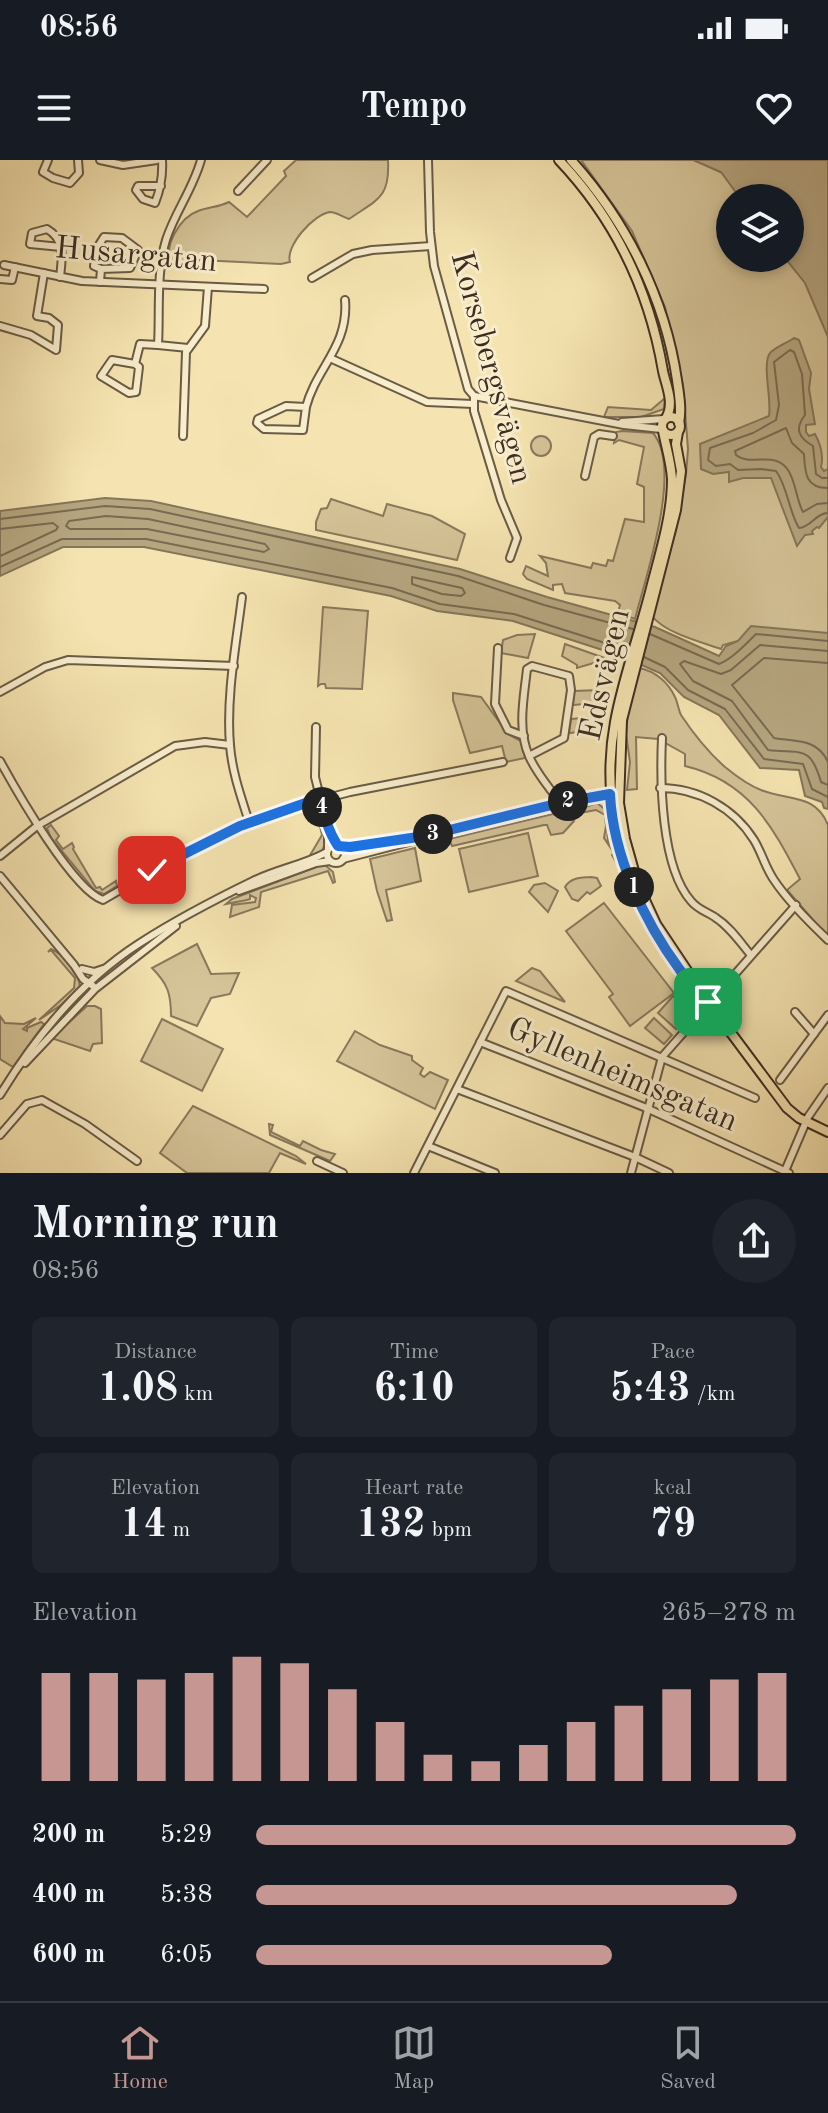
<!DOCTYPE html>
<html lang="en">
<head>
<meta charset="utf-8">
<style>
	:root { --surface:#171b24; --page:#20242c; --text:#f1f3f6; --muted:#9ea1a6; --line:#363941; --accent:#c59692 }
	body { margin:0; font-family:"Old Standard TT",serif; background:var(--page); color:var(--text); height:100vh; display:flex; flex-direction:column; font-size:30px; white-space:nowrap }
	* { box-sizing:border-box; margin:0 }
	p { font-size:26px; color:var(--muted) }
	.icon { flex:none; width:44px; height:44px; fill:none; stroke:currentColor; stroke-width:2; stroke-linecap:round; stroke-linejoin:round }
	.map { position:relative; height:1013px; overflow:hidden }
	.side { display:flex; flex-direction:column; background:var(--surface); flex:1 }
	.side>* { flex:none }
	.tools { position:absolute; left:716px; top:24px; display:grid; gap:16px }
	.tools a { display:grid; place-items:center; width:88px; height:88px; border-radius:50%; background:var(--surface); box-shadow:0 4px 12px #0003; font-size:40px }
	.pin { position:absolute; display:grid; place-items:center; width:68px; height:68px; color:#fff; margin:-34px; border-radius:16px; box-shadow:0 4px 12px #0006 }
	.km { position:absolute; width:40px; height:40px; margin:-20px; border-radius:50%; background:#222; color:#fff; font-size:22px; line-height:40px; text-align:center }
	.round { display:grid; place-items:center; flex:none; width:84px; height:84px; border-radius:42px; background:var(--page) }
	.head { display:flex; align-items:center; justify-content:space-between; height:136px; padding:0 32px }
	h1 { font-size:44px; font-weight:800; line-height:60px }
	.metrics { display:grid; grid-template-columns:repeat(3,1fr); gap:12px; height:136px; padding:8px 32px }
	.metrics div { display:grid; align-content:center; border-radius:12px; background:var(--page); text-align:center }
	.metrics b { font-size:40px; font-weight:800 }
	.metrics small { font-size:22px; font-weight:400 }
	.metrics p { font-size:22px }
	.chart { height:224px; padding:16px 32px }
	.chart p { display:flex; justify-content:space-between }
	.chart svg { width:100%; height:144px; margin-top:8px; stroke:var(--accent); stroke-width:6 }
	ul { padding:0 32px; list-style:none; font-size:26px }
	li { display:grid; grid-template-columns:128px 96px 1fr; align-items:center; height:60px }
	li i { height:20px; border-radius:10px; background:var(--accent) }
	.status { display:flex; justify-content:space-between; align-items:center; height:56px; padding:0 40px; background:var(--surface); direction:ltr }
	.status svg { height:22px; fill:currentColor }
	header { display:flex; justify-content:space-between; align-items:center; height:104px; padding:0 32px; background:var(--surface); font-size:36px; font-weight:800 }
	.dock { display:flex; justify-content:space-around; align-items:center; height:112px; border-top:2px solid var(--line); background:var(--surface); font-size:22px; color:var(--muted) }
	.dock a { display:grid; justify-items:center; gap:4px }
	.dock .active { color:var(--accent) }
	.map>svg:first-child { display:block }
</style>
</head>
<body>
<div class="status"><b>08:56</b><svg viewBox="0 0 49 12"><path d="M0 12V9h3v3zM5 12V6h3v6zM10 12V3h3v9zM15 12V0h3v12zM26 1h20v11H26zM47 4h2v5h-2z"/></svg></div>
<header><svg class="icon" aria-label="menu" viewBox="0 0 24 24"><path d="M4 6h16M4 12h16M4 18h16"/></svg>Tempo<svg class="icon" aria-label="heart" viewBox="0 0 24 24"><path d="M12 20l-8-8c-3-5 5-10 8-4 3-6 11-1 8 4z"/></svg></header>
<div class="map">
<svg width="828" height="1013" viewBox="0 0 828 1013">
	<rect width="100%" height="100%" fill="#f5e4b1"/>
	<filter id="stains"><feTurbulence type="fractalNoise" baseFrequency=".0025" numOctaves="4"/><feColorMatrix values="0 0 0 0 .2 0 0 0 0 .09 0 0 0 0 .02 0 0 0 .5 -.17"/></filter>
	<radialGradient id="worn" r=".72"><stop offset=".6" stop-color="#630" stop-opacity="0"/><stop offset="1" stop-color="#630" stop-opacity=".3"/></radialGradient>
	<g fill="#d6c599" stroke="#89795e" stroke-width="2">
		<path d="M 296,0 L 388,0 C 390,38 378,39 349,59 C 343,57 336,52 330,52 C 314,54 285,86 290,102 L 281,104 L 199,100 L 189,103 L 171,103 C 163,85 181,57 198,51 C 209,47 219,47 229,42 L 247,57 L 286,16 L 284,11 Z"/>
		<path d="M 581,0 L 695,0 L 775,38 L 730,38 L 730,98 L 790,98 L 828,110 L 828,494 L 744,476 L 738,481 L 723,485 L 721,489 C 701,482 665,473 652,456 L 676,370 L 686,314 L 688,289 L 683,226 L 665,147 L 632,71 Z"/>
		<polygon points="665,238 664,249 641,257 604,257 608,247 651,250"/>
		<path d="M 622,271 L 653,273 C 683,308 646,416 635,459 L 618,453 L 620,445 L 615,441 L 565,433 L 562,424 L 553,425 L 553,430 L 527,419 L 523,414 L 526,406 L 548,416 L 546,403 L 540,396 L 591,408 L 593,403 L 606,406 L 608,400 L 613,401 L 625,359 L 644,362 L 644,327 L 637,324 L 644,287 L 619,280 L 614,283 L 616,272 Z"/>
		<circle cx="541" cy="286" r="10"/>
		<polygon points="331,339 383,356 387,344 432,356 465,374 457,400 316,370 316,362 321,349 327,348"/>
		<polygon points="323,447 368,451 362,529 326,528 325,524 321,524 318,526"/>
		<polygon points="535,474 528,498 501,493 503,480 517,475"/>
		<polygon points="565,484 610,500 615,504 597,502 577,508 577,505 562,496"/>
		<path d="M 639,508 C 655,511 668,522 675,537 C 678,543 678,549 681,555 C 693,573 709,593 725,607 C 736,616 748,625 761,630 C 788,641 815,633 828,665 L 828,777 L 787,730 L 800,719 C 772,665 748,621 685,606 L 685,594 L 658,579 L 636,577 L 637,629 L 627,630 L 630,602 L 626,574 L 628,552 Z"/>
		<polygon points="599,530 600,543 573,545 574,531"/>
		<polygon points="453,533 481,537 508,574 521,581 525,598 506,602 502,586 470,593 453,540"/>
		<polygon points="595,557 597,570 569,573 571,559"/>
		<polygon points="597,643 606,650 608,681 621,711 612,695 614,693 604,678 606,666 605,655 596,650 580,653 573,651"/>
		<polygon points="310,646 319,652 326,681 322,691 309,697 322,675 318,657 310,649 296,652"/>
		<polygon points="557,653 564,653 574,661 563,673 551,675 547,665 544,665 452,686 449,679"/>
		<polygon points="51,665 59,676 56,680 63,689 72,683 74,687 73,689 96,728 100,727 102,730 116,721 117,726 104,734 95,731 51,678 47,668"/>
		<polygon points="528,673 538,716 469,732 459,689"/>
		<polygon points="415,688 421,721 386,730 392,760 387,761 377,731 370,699"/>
		<polygon points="324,704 333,712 335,722 333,723 328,711 261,732 259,747 230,757 232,745 255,742 256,738 250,735 250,739 247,740 226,744 232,739"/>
		<path d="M 591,717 L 597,718 L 601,726 L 590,734 L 587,732 L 578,741 L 572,739 L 565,727 C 571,717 581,718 591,717 Z"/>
		<polygon points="545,723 558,731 548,752 529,732 534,725"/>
		<polygon points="604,743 674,833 630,866 609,837 613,834 566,771"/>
		<path d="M 197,784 L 211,814 L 239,813 L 230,834 L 211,838 L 197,866 L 171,856 C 171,834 168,824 152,808 Z"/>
		<path d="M 51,789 C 64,794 79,813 80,827 L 61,845 L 39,860 L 74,828 L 75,818 L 51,790 L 48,792 Z"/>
		<polygon points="532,808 540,811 565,842 516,821"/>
		<polygon points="673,836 691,852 676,869 658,853"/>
		<polygon points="87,846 95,846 101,849 102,883 93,884 90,891 54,879 53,877"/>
		<polygon points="0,856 5,863 24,864 36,858 23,869 27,871 27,868 41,862 44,864 13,907 0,899"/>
		<polygon points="654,858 672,875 664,884 645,868"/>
		<polygon points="162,859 223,889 202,931 141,901"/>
		<polygon points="355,871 380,885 412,896 412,900 423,908 420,914 424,917 430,912 448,920 435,949 337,901"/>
		<polygon points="193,946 296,996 306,1004 280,993 269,1013 187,1013 160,993"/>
		<polygon points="269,964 273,965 271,972 300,986 303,981 321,990 335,994 330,1001 270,975"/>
	</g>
	<g fill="#b6a680" stroke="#85765a" stroke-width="2">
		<polygon points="693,0 828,0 828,177 805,123 785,98 790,98 790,38 740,38 721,12"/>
		<path d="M 794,178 L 799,180 L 811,213 L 809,229 L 815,264 L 806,265 L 806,272 L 809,276 L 815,274 C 821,285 824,295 821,307 L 824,311 L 828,309 L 828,357 L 819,368 L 817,367 L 812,371 L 813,374 L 805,375 L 797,386 L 771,318 L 743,318 L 729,322 L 729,312 L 713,314 L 701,309 L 700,284 L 769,256 C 772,239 761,201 771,192 C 778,186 787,183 794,178 Z"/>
		<polygon points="105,338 151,341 460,409 547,437 655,467 719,496 726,486 738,481 751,466 828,473 828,649 824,648 822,642 805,636 799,610 760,608 719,555 684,537 660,513 621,496 513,461 437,451 391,436 144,387 63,387 0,416 0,351"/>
	</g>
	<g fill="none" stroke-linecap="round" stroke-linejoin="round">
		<g stroke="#796a51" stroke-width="2">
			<path d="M 828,318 L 822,318 L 816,314 L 813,286 C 799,278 794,269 805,255 L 802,214 L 794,192 L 790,190 L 774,202 L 779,245 L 776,260 L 753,273 L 710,288 L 708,300 L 716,306 L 730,304 L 738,310 L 761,309 L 776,311 C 787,325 789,352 799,368 C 811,367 816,353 828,353"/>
			<path d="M 828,328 C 805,328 805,312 804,294 L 792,283 L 786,268 L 735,291 L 736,295 C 751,307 775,290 788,310 C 796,322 796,339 803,352 L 817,344 L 828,343"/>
			<polygon points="106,356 148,359 265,384 269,389 264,392 147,369 70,369 66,366 69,361"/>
			<polyline points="0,359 105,346 150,349 458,416 544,445 633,469"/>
			<polyline points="0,369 53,363 58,367 56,370 0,396"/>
			<polyline points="0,407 62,379 146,379 392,428 440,444 514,454 627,490"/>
			<polygon points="412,417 462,428 465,433 461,436 442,434 412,424"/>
			<path d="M 650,474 L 719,504 C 732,499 746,484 756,474 L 828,481"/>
			<path d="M 828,491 L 760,485 L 731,510 L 721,514 L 684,501 L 680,504 L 693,521 L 732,541 L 768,590 C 801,594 810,584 821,622 L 828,625"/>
			<polyline points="644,497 665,507 688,530 725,549 764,599 803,604 812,629 828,637"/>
			<path d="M 828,503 L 764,498 L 732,525 L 774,578 C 796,582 817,578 828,602"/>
		</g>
		<g stroke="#6a5b46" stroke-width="10">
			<g id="minor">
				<polyline points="48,0 43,12 53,18 70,23 79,13 78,0"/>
				<polyline points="100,0 123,5 157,0"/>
				<polyline points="428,0 430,72 434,106 468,229 474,236 474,251 501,340 517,378 510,398"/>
				<path d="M 161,26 L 138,26 L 136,30 L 143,39 L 155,43 C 161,28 163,16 162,0"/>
				<polyline points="238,31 267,0"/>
				<polyline points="4,105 82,121 264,129"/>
				<path d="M 60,117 C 62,99 66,80 47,69 L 32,73 L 30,84 L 61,87"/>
				<polyline points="312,118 353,94 372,90 431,86"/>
				<polyline points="0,119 12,120 15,107"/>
				<polyline points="100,122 101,109 94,106 97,88 104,77 122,78 138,90 130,108 101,109"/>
				<polyline points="0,166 31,175 56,190 58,165 49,158 37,156 44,113"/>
				<path d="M 188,188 L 158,185 C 160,151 156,113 166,80 C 175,52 193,29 201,0"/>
				<polyline points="332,199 427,242 473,244"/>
				<polyline points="135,204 112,200 101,216 129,233 136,232 139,207 135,204 140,184 158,185"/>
				<polyline points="474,236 624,265 661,269"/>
				<path d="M 306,247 L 303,270 L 264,269 L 257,263 L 258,259 L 286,246 L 306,247 C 316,208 349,186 345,140"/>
				<polyline points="622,262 664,259"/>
				<polyline points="183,276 186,192 205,166 208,127"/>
				<polyline points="585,316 594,277 599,274 613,276"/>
				<path d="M 242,437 C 236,485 226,537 230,585 C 232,612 241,637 249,662"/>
				<polyline points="498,488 495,544 508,570 524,576"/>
				<polyline points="0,532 45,507 68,500 234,506"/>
				<polyline points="316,567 315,617 328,669 328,689"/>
				<path d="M 662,578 C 660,622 661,707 691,741 C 698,750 708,752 716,758 C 730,767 740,782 750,794"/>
				<path d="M 529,596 L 564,578 L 571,530 L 569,516 L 532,506 L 527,509 C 524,537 517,569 529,596 C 536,613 550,628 560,643"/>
				<path d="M 0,601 C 17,632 73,730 103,740 L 199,684 L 289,648 L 350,632 L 503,602"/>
				<path d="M 660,628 C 698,628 734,648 754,680 C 762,693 765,707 774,720 C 788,741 809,762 828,780"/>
				<circle cx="336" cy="694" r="9"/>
				<polyline points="340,687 359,687 418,677"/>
				<polyline points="0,696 37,666 175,586 205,582 230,585"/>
				<polyline points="343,699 560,643 615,633"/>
				<polyline points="0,716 74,805 83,819 93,826"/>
				<polyline points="239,731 316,703 330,701"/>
				<polyline points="82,809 94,812 103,809"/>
				<polyline points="795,852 814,874"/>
				<polyline points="480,882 644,947 789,1013"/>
				<polyline points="25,903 95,829 176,766"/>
				<polyline points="780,920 828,855"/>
				<polyline points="457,929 635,997 669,1013"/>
				<path d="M 0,935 C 36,876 82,820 140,783 C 174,761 216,739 253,721 C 276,709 304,705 327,692"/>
				<polyline points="0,975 27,944 42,940 85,964 137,1001"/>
				<polyline points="428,986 495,1013"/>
				<polyline points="317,1001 343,1013"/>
				<polyline points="785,1011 808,957 828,928"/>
				<polyline points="414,1013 506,831 755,938"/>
				<polyline points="631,1013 662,897 796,745"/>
			</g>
		</g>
		<g stroke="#3c2d22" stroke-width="12">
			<g id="major">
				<path d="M 559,0 C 616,60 649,129 663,211 C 666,226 675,243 666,258"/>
				<path d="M 571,0 C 626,61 665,138 677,220 C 679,234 682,249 679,263"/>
				<circle cx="671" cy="266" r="9"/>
				<path d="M 663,271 C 666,287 671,302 672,319 C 672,357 659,396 650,432 C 639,475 623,518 615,562 C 596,664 638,761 701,838 L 708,842 L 787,948 L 799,958 L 828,972"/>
				<polyline points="636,718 625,679 619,643 622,560 676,350 681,311 676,284 678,272"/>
				<polyline points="644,738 656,764 708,842"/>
				<polyline points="691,829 697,845 695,857"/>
			</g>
		</g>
		<use href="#minor" stroke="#f8edcc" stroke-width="6"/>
		<use href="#major" stroke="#f5e4b1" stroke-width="8"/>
	</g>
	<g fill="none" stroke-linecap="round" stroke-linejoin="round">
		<g stroke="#fff" stroke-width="16">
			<path id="route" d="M 152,710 L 240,666 L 320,638 C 324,655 328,671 338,686 L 350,687 L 425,676 L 560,643 L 610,634 C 613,696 644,761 680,810 C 688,821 696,834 708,842"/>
		</g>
		<use href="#route" stroke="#1a73e8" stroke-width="10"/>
	</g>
	<g text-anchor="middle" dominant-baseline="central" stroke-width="6" stroke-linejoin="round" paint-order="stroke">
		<g font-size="32" fill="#3c2d22" stroke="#f8edcc">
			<text transform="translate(136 96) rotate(5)">Husargatan</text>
			<text transform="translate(490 208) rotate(75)">Korsebergsvägen</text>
			<text transform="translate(606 515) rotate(-77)">Edsvägen</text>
			<text transform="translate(622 916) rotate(23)">Gyllenheimsgatan</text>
		</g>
	</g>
	<rect width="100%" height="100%" filter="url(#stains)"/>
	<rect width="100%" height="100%" fill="url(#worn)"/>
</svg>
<div class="tools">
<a><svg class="icon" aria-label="layers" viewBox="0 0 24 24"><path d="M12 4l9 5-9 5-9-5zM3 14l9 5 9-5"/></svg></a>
</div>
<div class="pin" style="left:708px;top:842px;background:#1e9e55"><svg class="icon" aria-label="arrive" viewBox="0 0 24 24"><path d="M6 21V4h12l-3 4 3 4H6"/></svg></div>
<div class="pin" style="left:152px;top:710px;background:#d93025"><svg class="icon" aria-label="check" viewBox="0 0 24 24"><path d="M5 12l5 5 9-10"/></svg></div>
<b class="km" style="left:634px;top:727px">1</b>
<b class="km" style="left:568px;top:641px">2</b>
<b class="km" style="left:433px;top:674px">3</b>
<b class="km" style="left:322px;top:647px">4</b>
</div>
<section class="side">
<div class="head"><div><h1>Morning run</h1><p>08:56</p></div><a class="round"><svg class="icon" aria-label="share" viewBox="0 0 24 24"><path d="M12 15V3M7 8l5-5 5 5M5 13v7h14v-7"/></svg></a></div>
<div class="metrics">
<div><p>Distance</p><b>1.08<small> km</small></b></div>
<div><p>Time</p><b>6:10</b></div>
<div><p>Pace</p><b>5:43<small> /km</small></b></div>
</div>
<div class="metrics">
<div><p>Elevation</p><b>14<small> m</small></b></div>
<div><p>Heart rate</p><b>132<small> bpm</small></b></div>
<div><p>kcal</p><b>79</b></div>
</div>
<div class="chart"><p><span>Elevation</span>265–278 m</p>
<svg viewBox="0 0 160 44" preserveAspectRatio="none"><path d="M5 44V11M15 44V11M25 44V13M35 44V11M45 44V6M55 44V8M65 44V16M75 44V26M85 44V36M95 44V38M105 44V33M115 44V26M125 44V21M135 44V16M145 44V13M155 44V11"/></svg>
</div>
<ul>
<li><b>200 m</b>5:29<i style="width:100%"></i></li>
<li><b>400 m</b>5:38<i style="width:89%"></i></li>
<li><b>600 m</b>6:05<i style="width:66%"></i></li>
</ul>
</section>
<nav class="dock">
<a class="active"><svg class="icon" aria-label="home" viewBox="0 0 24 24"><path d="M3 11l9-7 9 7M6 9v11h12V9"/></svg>Home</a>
<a><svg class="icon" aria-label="map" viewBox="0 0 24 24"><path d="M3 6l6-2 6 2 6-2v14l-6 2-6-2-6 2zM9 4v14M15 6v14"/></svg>Map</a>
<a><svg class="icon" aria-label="saved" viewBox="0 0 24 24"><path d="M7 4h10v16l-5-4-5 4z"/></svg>Saved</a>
</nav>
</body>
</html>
